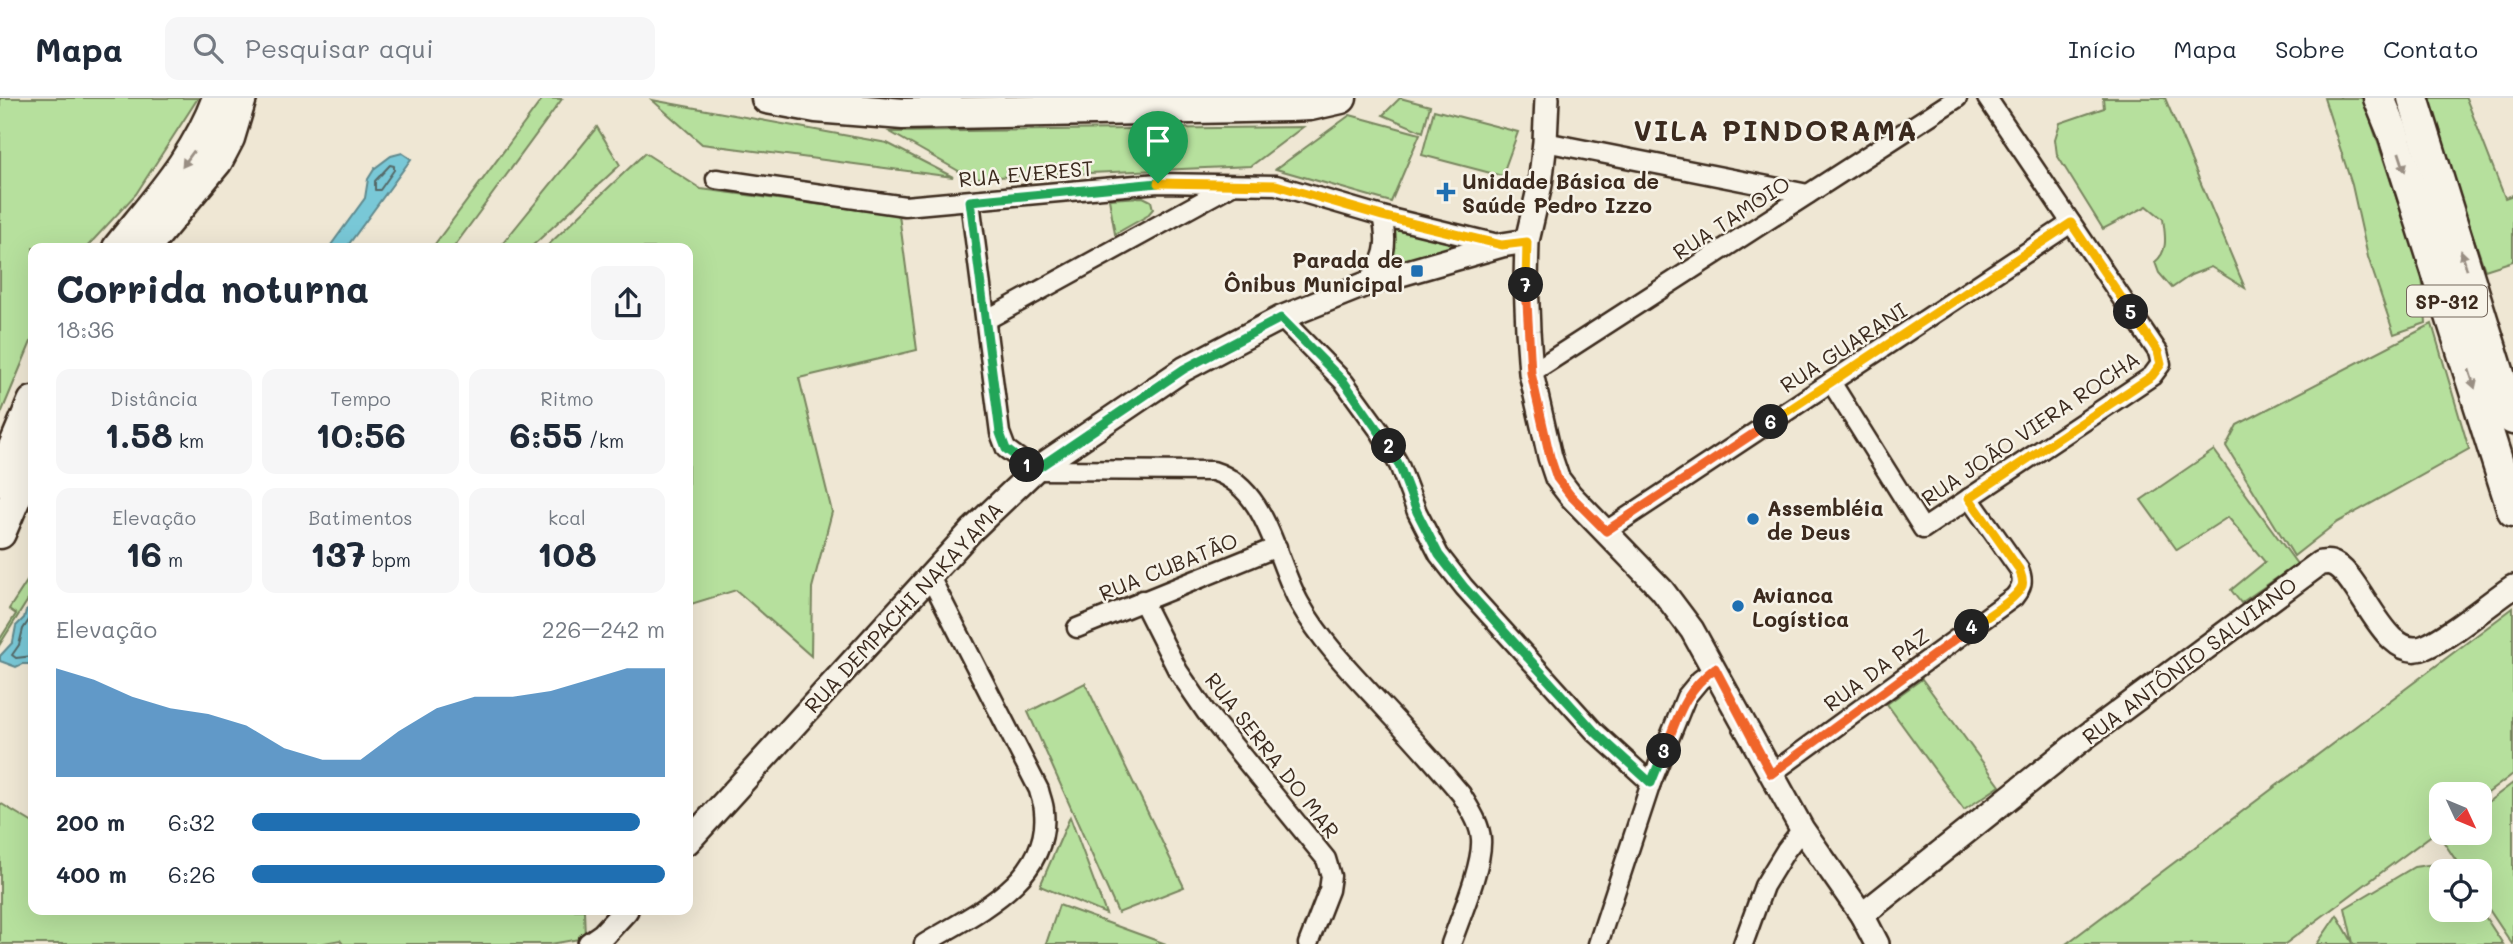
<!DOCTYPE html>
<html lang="pt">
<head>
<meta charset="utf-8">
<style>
	:root { --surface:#fff; --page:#f6f6f7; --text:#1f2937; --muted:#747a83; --line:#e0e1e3; --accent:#1f6fb2 }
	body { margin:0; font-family:Mali,sans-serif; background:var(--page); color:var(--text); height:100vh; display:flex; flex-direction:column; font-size:26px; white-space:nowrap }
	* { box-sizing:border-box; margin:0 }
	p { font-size:23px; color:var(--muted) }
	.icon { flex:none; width:38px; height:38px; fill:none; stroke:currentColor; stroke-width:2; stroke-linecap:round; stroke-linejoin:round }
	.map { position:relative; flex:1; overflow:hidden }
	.sheet { position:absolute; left:28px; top:145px; width:665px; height:672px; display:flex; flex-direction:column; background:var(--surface); border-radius:14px; box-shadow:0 7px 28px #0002 }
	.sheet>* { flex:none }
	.needle { width:46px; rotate:134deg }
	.tools { position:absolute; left:2429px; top:684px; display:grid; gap:14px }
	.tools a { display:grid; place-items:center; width:63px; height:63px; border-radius:14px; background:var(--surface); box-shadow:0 7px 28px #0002; font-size:35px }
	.pin { position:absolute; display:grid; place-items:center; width:60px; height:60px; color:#fff; margin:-72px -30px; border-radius:50% 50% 50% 0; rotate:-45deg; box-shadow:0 0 7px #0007 }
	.pin .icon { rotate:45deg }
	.km { position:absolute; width:35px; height:35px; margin:-18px; border-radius:50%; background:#222; color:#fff; font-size:19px; line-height:35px; text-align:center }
	.round { display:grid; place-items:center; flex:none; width:74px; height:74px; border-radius:14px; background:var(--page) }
	.headline { display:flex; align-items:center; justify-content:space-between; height:119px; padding:0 28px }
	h1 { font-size:38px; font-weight:800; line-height:52px }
	.stats { display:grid; grid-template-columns:repeat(3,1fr); gap:10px; height:119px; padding:7px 28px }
	.stats div { display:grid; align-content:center; border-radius:14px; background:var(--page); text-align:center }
	.stats b { font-size:35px; font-weight:800 }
	.stats small { font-size:19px; font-weight:400 }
	.stats p { font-size:19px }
	.chart { height:196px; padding:14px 28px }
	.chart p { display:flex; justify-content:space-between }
	.chart svg { width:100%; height:126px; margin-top:7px; fill:var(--accent); opacity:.7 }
	ul { padding:0 28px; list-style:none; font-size:23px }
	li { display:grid; grid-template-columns:112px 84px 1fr; align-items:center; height:52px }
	li i { height:18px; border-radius:9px; background:var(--accent) }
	header { display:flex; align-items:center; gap:42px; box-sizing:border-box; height:98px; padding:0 35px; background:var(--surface); border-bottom:2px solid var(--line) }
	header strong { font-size:33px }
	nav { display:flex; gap:38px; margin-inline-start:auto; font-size:24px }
	.search { width:490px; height:63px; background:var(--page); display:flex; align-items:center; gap:18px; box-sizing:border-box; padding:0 24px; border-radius:14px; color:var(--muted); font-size:26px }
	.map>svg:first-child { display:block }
</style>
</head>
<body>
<header>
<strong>Mapa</strong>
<div class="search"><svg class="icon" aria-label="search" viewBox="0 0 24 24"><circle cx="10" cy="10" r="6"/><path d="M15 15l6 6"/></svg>Pesquisar aqui</div>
<nav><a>Início</a><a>Mapa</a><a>Sobre</a><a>Contato</a></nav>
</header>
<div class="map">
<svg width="2513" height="846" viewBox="0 0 2513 846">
	<rect width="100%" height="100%" fill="#efe7d4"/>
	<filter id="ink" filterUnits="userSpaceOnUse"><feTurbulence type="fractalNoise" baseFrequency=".0143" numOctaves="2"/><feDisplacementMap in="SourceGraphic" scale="14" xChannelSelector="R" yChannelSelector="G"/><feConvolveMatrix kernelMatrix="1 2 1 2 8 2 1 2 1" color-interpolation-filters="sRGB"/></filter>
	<g filter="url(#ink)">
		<g fill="#b6e09d" stroke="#78855e" stroke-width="2">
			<polygon points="0,0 198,0 136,96 86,150 33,150 33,239 0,318"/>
			<polygon points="543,0 562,1 453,150 432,150"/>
			<polygon points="1400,0 1430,8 1423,34 1383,17"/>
			<path d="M 2103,0 L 2165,0 L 2245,190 L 2211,169 L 2191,177 L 2172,190 L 2159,175 L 2155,164 C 2169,153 2165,137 2163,121 L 2147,108 L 2103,131 L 2057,57 L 2055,41 L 2060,25 L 2104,10 Z"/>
			<polygon points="2324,0 2363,0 2422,177 2426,225 2394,236 2368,159 2352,87"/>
			<polygon points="2425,0 2466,0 2505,100 2513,97 2513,163 2485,172"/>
			<polygon points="652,2 887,45 953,79 702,46"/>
			<polygon points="1434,12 1518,34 1502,78 1422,57"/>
			<polygon points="1350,17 1420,36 1391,104 1276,71"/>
			<polygon points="597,29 620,67 530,150 499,150"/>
			<polygon points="1303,29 1251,68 971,80 890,34"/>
			<polygon points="645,55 701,91 899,117 917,252 799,280 832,414 812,490 811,558 736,492 688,507 688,150 545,150"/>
			<polygon points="1143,99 1151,103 1153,111 1147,118 1115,136 1109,101"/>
			<polygon points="1392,128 1451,144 1452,156 1387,171"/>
			<polygon points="2432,226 2469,351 2336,425 2294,458 2226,348 2237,327"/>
			<polygon points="2214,352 2297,466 2241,505 2231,492 2265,464 2228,419 2177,452 2141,402"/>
			<polygon points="33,474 33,494 0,546 0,541 16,516 9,511"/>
			<polygon points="2513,510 2513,676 2480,701 2480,696 2441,696 2441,730 2285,846 2066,846"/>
			<polygon points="1922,581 2000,688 1964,712 1887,606"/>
			<polygon points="1085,585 1184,789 1118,815 1028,614"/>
			<polygon points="2513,685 2513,846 2512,846 2480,798 2480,774 2463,773 2441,740 2447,735 2480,735 2480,710"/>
			<polygon points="0,705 33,725 33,812 584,812 585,840 551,846 343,846 340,842 319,846 0,846"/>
			<polygon points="1070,719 1106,816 1040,788"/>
			<polygon points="2448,764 2454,773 2441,774 2441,812 2480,811 2503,846 2317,846 2337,817 2353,845 2345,810 2414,769"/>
			<polygon points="1059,807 1166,846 1046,846"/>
		</g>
		<g fill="#79c8d7" stroke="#60898d" stroke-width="2">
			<polygon points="402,55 411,61 346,150 335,150 331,147 365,100 368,81 375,70 391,58"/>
			<polygon points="33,508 33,558 30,566 22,566 16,569 0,563 0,558 13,544 16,528 24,520 26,513"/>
		</g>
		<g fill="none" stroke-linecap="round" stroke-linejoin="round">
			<g stroke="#546968" stroke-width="2">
				<polygon points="390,67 394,68 394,72 380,92 375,92 375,83"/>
				<polyline points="33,516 23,531 19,547 12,557 16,560 33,558"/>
			</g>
			<g stroke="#3b2a1e" stroke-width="23">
				<g id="minor">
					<polyline points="1545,44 1808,96"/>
					<polyline points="716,81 905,108 1158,85 1276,87 1382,118 1502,147"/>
					<path d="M 970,103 L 1000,335 L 1006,351 L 1035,372 L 1213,373 C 1268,390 1275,462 1300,506 C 1321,543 1351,574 1380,605 C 1408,635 1435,665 1461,696 C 1469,710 1480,725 1481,741 C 1483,767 1460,820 1451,846"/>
					<path d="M 1366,186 C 1385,161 1389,149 1382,118"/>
					<polyline points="1281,220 1344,284 1381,335 1399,367 1417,414 1439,457 1464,489 1595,634 1651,685"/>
					<polyline points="986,222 1232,87"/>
					<polyline points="1531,275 1957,0"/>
					<polyline points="1831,284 1923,431 2152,278 2161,266 2158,254 1987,0"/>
					<polyline points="1606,433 2071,125"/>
					<polyline points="1142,502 1178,573 1206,614 1326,761 1331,778 1329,792 1308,846"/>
					<polyline points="1077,530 1277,449"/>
					<path d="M 1771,676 L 2014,499 C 2022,489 2024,483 2019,471 L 1969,400"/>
					<path d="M 924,846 C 973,816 1051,783 1044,713 C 1044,706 1040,698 1039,692 L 929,477"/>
					<polyline points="1598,846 1651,685 1686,599 1700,582 1715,571"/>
					<polyline points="1743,846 1764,788 1786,752 1802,731"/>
				</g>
			</g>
			<g stroke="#3b2a1e" stroke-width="28">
				<g id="tertiary">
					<polyline points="1547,0 1545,44 1540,87 1527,143 1526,183 1528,233 1531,275 1550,359 1557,380 1570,397 1662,492 1692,532 1802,731 1862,817 1877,846"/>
					<polyline points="688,744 972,432 1035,372 1184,271 1281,220 1366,186 1502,147 1527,143"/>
					<path d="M 1862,817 L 2080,643 L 2320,465 C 2324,465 2327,464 2331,465 C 2360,473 2384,567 2425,549 C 2451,538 2488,506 2513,489"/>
					<polyline points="590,846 603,837 626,812"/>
				</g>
			</g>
			<g stroke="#3b2a1e" stroke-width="35">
				<g id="primary">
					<polyline points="767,0 816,9 903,16 1288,8 1310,7 1341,0"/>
					<polyline points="2379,0 2392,32 2513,413"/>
					<polyline points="2413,0 2513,321"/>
					<path d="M 118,150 C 157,101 196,60 218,0"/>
					<polyline points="145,150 217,63 229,40 241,0"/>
					<polyline points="0,382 33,304"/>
					<polyline points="0,435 33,358"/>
				</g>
			</g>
			<use href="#minor" stroke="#f7f3e8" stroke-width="18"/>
			<use href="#tertiary" stroke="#f7f3e8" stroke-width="23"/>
			<use href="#primary" stroke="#f7f3e8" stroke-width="30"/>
		</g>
		<defs><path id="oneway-solid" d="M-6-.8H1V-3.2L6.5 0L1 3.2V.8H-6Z" transform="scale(1.75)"/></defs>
		<g fill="#998e83">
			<use href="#oneway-solid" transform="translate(188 61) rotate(126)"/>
			<use href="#oneway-solid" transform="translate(2402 64) rotate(72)"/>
			<use href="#oneway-solid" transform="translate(2464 162) rotate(-107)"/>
			<use href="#oneway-solid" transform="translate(2472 281) rotate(72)"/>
		</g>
	</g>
	<g fill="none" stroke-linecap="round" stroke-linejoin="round" filter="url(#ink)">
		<g stroke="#fff" stroke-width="14">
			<polyline id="split-1" points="1027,367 1006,351 1000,335 970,103 1158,85"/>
		</g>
		<g stroke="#fff" stroke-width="14">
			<polyline id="split-2" points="1027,367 1035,372 1184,271 1281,220 1344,284 1389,348"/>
		</g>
		<g stroke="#fff" stroke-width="14">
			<polyline id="split-3" points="1389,348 1399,367 1417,414 1439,457 1464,489 1595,634 1651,685 1664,653"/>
		</g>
		<g stroke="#fff" stroke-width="14">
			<path id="split-4" d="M 1664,653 C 1679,617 1683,595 1715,570 L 1771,676 L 1972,529"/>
		</g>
		<g stroke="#fff" stroke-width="14">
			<path id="split-5" d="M 1972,529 C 1984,520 2016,502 2022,488 C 2024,482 2021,477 2019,471 L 1969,400 L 2152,278 L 2161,266 L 2158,254 L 2131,214"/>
		</g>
		<g stroke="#fff" stroke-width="14">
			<polyline id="split-6" points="1771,324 2071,125 2131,214"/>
		</g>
		<g stroke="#fff" stroke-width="14">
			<polyline id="split-7" points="1526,187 1531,275 1550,359 1557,380 1570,397 1606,433 1771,324"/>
		</g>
		<g stroke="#fff" stroke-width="14">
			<polyline id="split-8" points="1158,85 1276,87 1382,118 1502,147 1527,144 1526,187"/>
		</g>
		<use href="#split-1" stroke="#22a559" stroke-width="9"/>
		<use href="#split-2" stroke="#22a559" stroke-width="9"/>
		<use href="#split-3" stroke="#22a559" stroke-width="9"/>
		<use href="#split-4" stroke="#f0652b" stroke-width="9"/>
		<use href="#split-5" stroke="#f5b400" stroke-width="9"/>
		<use href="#split-6" stroke="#f5b400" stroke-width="9"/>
		<use href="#split-7" stroke="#f0652b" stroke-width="9"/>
		<use href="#split-8" stroke="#f5b400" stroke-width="9"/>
	</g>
	<g fill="#1f6fb2" stroke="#f7f3e8" stroke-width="2.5">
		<path d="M1442.5 83.5h7v7h7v7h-7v7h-7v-7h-7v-7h7z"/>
		<rect x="1410" y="166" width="14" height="14" rx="3.5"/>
		<circle cx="1753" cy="421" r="7"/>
		<circle cx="1738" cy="508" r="7"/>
	</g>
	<g text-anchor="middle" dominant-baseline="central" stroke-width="5" stroke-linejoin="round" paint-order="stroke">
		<rect fill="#f7f3e8" stroke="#73665b" stroke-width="2" x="2407" y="187.5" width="80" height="31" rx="5"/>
		<g font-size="19" font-weight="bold" fill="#3b2a1e">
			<text x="2447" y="203">SP-312</text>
		</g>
		<g font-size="21" fill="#3b2a1e" stroke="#f7f3e8">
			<text transform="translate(1026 75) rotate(-5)">RUA EVEREST</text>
			<text transform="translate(1731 119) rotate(-33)">RUA TAMOIO</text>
			<text transform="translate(1843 249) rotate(-33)">RUA GUARANI</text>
			<text transform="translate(2030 330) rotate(-34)">RUA JOÃO VIERA ROCHA</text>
			<text transform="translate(1168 468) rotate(-22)">RUA CUBATÃO</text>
			<text transform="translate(903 509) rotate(-47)">RUA DEMPACHI NAKAYAMA</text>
			<text transform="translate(2189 562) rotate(-37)">RUA ANTÔNIO SALVIANO</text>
			<text transform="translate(1876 571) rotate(-36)">RUA DA PAZ</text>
			<text transform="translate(1273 657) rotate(52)">RUA SERRA DO MAR</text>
		</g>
		<g font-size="21" font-weight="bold" fill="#3b2a1e" stroke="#f7f3e8" text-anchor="start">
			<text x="1462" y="82">Unidade Básica de<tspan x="1462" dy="24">Saúde Pedro Izzo</tspan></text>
			<text x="1403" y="161" text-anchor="end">Parada de<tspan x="1403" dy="24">Ônibus Municipal</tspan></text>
			<text x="1767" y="409">Assembléia<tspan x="1767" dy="24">de Deus</tspan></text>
			<text x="1752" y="496">Avianca<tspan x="1752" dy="24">Logística</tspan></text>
		</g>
		<g font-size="28" font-weight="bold" letter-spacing="2" fill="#3b2a1e" stroke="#f7f3e8">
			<text x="1776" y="32">VILA PINDORAMA</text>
		</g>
	</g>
</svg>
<div class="tools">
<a><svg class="needle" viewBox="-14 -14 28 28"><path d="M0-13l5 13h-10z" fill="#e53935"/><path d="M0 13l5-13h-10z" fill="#747a83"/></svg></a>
<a><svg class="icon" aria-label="locate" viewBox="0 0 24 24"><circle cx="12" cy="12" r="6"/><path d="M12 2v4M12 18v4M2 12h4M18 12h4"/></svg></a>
</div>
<div class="pin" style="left:1158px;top:85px;background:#1e9e55"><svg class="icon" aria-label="arrive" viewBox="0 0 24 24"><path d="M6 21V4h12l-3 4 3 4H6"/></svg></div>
<b class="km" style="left:1027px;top:367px">1</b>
<b class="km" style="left:1389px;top:348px">2</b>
<b class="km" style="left:1664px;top:653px">3</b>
<b class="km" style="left:1972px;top:529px">4</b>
<b class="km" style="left:2131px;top:214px">5</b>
<b class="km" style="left:1771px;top:324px">6</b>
<b class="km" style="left:1526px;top:187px">7</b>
<section class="sheet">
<div class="headline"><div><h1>Corrida noturna</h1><p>18:36</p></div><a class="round"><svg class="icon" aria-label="share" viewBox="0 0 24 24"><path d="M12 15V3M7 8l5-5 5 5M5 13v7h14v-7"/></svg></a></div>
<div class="stats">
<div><p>Distância</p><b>1.58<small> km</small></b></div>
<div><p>Tempo</p><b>10:56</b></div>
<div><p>Ritmo</p><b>6:55<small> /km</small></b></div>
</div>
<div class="stats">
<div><p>Elevação</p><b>16<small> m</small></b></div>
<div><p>Batimentos</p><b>137<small> bpm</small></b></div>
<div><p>kcal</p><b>108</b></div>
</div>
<div class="chart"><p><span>Elevação</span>226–242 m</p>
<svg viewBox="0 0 160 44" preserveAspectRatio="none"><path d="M0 44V6L10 10L20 16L30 20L40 22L50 26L60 34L70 38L80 38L90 28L100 20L110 16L120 16L130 14L140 10L150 6L160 6V44z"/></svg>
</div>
<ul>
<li><b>200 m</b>6:32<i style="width:94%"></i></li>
<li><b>400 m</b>6:26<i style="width:100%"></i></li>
</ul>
</section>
</div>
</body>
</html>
